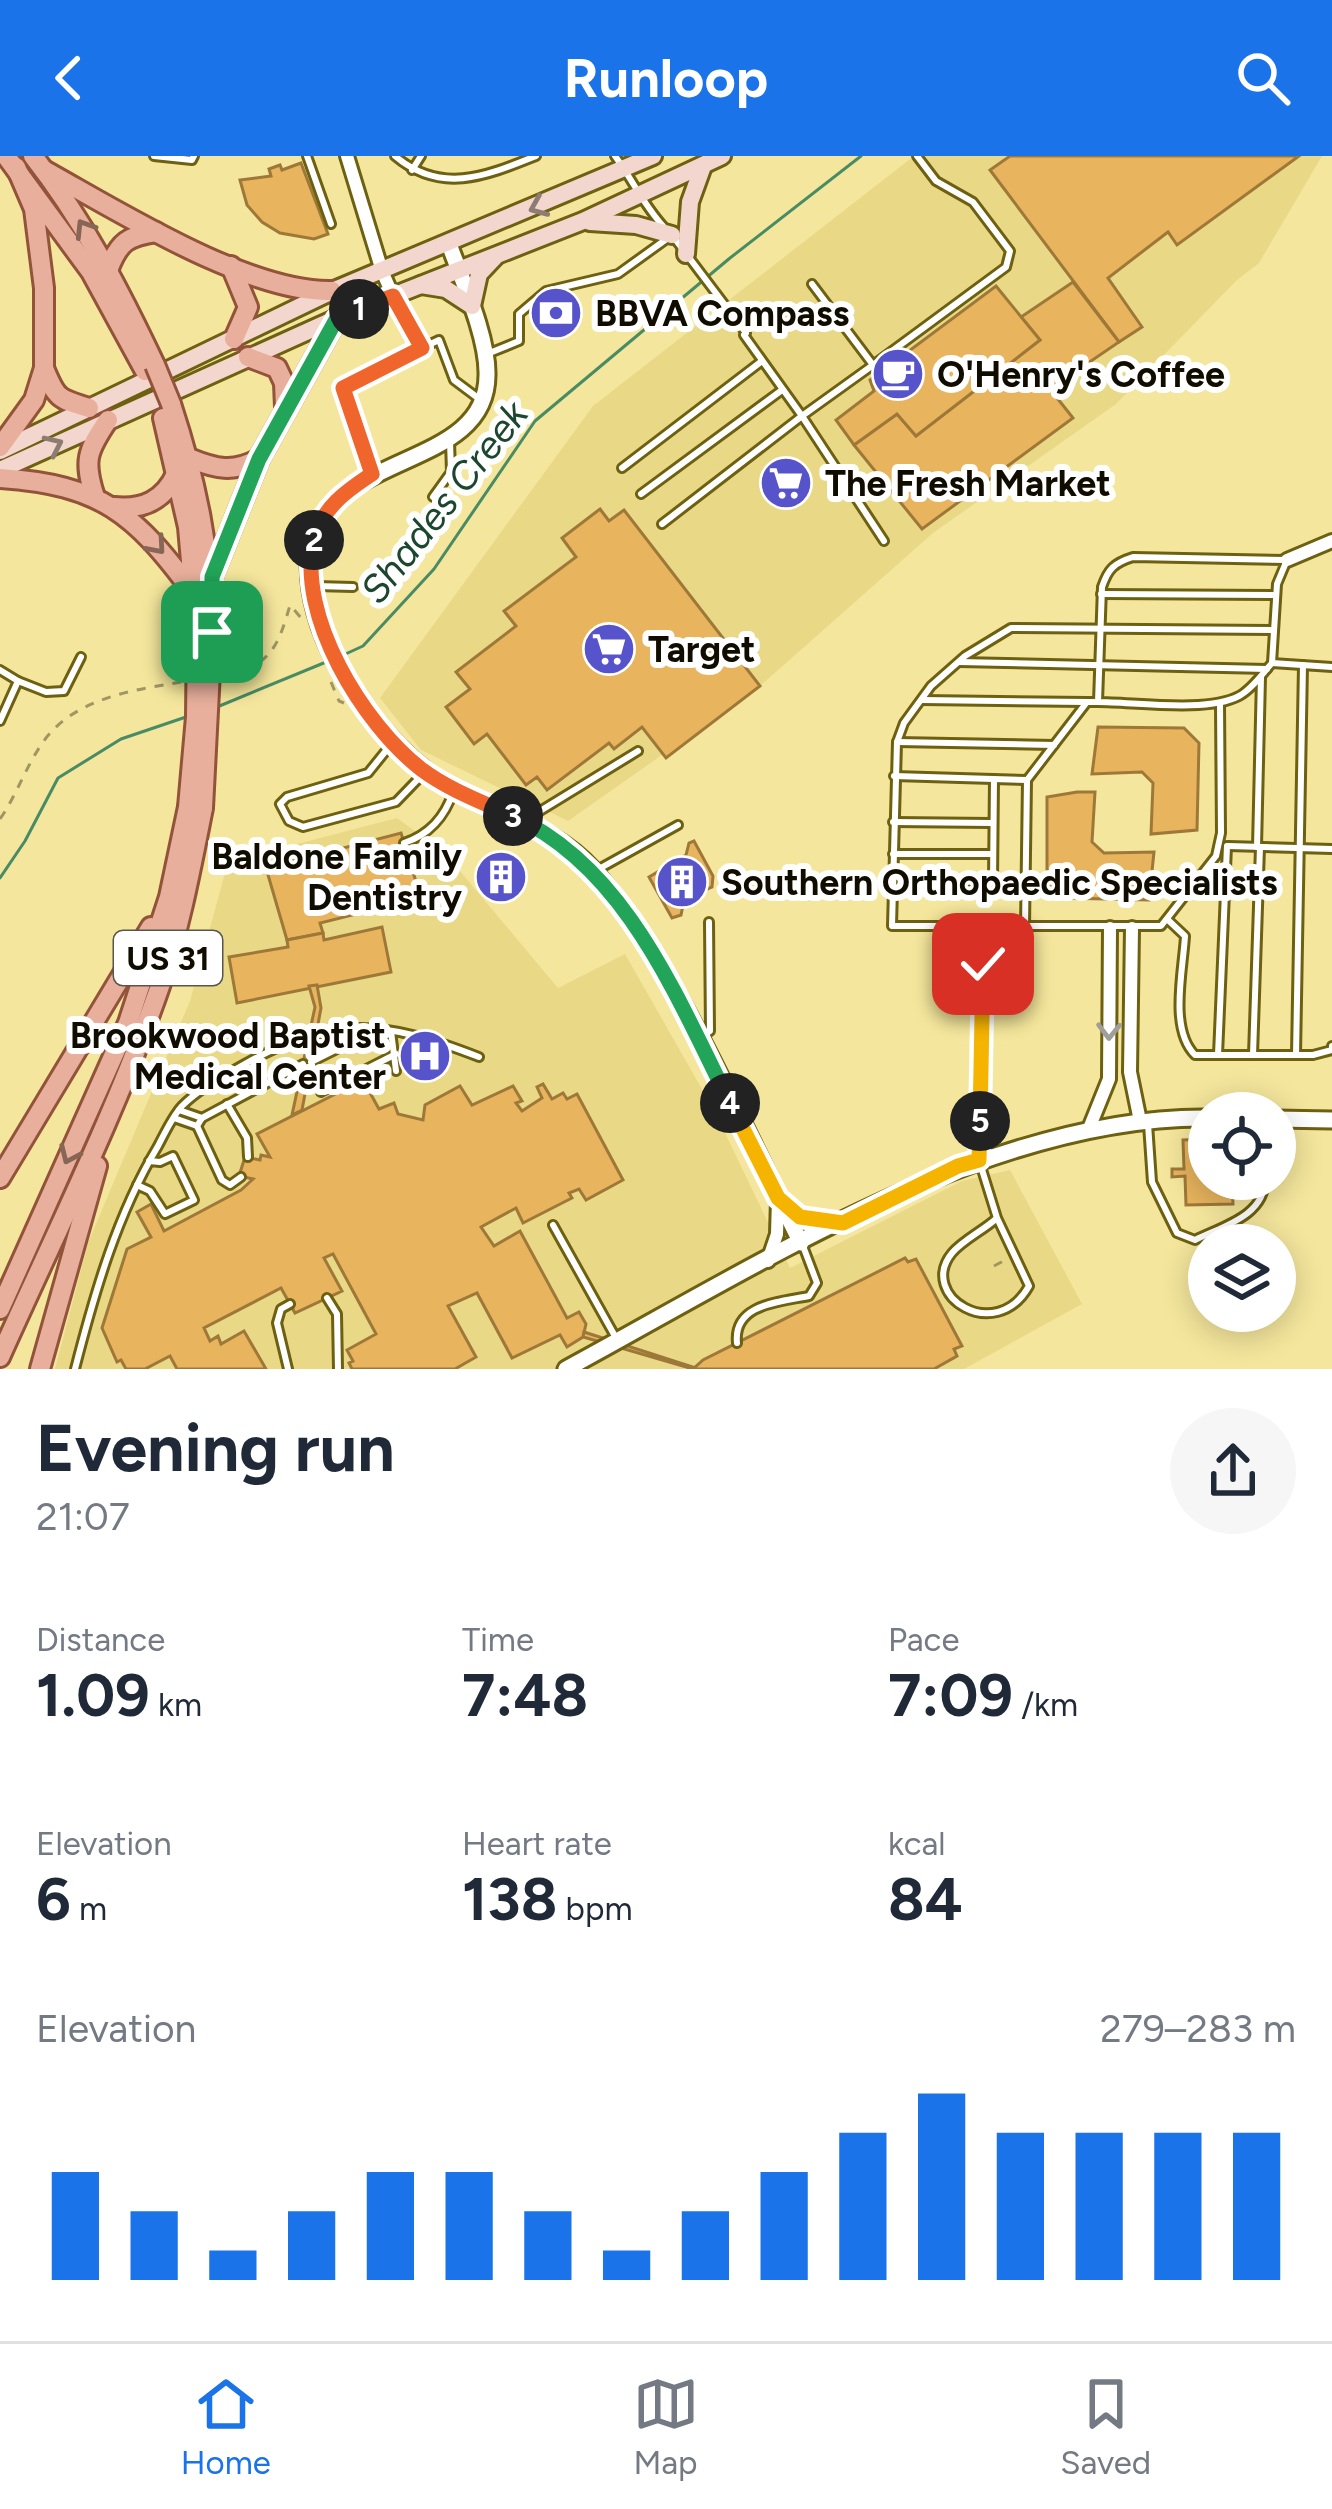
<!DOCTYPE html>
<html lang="en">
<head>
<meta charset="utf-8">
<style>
	:root { --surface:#fff; --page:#f6f6f7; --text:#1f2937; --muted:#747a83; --line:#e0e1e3; --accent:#1a73e8 }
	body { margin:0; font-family:Figtree,sans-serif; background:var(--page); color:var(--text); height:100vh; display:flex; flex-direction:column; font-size:45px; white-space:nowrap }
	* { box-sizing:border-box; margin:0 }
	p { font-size:39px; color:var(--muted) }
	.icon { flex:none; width:66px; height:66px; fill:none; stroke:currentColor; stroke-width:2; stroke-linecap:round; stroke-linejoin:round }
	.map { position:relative; height:1213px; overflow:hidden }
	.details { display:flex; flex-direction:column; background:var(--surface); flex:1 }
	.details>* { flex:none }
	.buttons { position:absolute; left:1188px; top:936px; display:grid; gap:24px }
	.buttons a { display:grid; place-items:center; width:108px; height:108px; border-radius:50%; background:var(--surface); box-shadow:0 6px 30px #0003; font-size:60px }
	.pin { position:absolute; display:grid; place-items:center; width:102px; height:102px; color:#fff; margin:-51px; border-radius:24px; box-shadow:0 6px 18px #0006 }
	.km { position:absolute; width:60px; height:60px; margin:-30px; border-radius:50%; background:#222; color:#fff; font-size:33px; line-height:60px; text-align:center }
	.round { display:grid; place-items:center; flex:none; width:126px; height:126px; border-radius:63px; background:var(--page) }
	.overview { display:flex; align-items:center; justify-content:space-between; height:204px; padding:0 36px }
	h1 { font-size:66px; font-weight:700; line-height:90px }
	.figures { display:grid; grid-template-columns:repeat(3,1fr); gap:18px; height:204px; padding:12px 36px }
	.figures div { display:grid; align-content:center }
	.figures b { font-size:60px; font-weight:700 }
	.figures small { font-size:33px; font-weight:400 }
	.figures p { font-size:33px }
	.chart { height:336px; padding:24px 36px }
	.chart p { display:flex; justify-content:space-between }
	.chart svg { width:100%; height:216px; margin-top:12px; stroke:var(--accent); stroke-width:6 }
	header { display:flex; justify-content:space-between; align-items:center; height:156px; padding:0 36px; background:var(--accent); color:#fff; font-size:54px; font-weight:700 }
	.tabs { display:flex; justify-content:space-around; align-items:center; height:168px; border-top:3px solid var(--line); background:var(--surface); font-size:33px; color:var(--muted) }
	.tabs a { display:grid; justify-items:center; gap:6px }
	.tabs .selected { color:var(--accent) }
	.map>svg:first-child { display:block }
</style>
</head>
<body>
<header><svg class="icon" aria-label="back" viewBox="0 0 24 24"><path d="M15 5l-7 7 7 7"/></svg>Runloop<svg class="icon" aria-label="search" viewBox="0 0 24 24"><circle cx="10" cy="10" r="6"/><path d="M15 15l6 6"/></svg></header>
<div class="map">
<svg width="1332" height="1213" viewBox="0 0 1332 1213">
	<rect width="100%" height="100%" fill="#f4e69c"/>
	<g fill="#e9d986">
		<polygon points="914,0 1322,0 1259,107 1236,125 1116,248 933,377 760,530 568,665 421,594 380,542 593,250"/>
		<polygon points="397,662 444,696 558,832 625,798 715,956 790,1112 962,1025 1010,1014 1082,1148 964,1213 55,1213 88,1087 190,845 228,706"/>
	</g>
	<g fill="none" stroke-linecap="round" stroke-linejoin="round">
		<g stroke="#488b64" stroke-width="3">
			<polyline points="339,501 363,490 434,413 535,265 730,102 861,0"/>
			<polyline points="217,551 331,504"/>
			<polyline points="0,722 25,685 58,622 121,583 186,561"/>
		</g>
	</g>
	<g fill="#e8b45d" stroke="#9e7838" stroke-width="3">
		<polygon points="1010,0 1299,0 1177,89 1168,76 1108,122 1142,171 1119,186 990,14"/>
		<polygon points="301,7 328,78 314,83 280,77 262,66 247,49 240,24 271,20 269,13 280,9 282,14"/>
		<polygon points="1073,126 1119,186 1050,233 1073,262 922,373 854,289 897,258 916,280 1040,184 1021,161"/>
		<polygon points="996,130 1040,184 916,280 897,258 854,289 836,264 874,235 870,224"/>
		<polygon points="600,353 609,365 624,354 760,530 666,602 642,571 614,593 609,587 547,634 537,621 526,629 487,578 474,588 446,551 470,533 456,516 516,470 504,455 576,401 562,382"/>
		<polygon points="1098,571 1184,572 1199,587 1197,674 1151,678 1153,627 1142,616 1092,618"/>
		<polygon points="1077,636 1095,636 1092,686 1104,697 1154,696 1149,744 1062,742 1047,727 1047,641"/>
		<polygon points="401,677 421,742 320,767 323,777 287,784 266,712"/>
		<polygon points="694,685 713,720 712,731 677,746 683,749 681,759 672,762 649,721 686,699 689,687"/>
		<polygon points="499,702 519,716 504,740 483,726"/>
		<polygon points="382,771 391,816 237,847 229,801 288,791 287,784 323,777 324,784"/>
		<polygon points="317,829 321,852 302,954 292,959 315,851 309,830"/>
		<polygon points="363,924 379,953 394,947 398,958 423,964 425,949 460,930 472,949 513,930 522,945 516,947 522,955 542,942 537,931 543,928 552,943 563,937 567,943 577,938 623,1024 586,1044 579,1033 569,1037 572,1042 523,1067 516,1052 481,1071 494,1090 520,1075 567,1162 579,1156 586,1168 583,1181 567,1191 560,1179 512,1202 477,1137 448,1150 476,1201 455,1213 352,1213 349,1207 353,1205 347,1194 376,1178 333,1098 324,1102 342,1135 295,1157 281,1132 204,1172 210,1185 218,1180 221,1188 244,1175 266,1213 177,1213 170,1200 145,1213 126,1213 121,1204 117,1206 102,1172 127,1093 151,1081 137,1056 151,1048 164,1075 241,1034 253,1023 239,1020 245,1001 260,1004 261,999 270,1001 257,978"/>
		<polygon points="1209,983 1209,1023 1232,1023 1233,1048 1186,1049 1185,1020 1172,1021 1172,1013 1184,1013 1183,984"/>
		<polygon points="905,1102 908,1106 916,1103 962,1190 954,1193 957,1200 934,1213 693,1213 703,1204"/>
		<polygon points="584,1176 693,1211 693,1213 583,1181"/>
	</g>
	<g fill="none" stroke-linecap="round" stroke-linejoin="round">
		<g stroke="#6d6010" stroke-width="12">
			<g id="service">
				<polyline points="154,0 192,4 194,0"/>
				<polyline points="307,0 331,68"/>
				<path d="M 395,0 C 441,39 486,20 536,0"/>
				<path d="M 615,0 C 632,23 643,48 663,70"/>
				<polyline points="412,14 421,0"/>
				<polyline points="672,79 746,177"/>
				<polyline points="744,179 802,260 873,209 812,128"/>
				<polyline points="422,192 439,184 454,224 478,242"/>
				<polyline points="487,198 519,185 519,158 546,135 618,118 668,82"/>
				<polyline points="873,209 1006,111 1010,95 973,46 936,25 917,0"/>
				<polyline points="622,312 762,205"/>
				<polyline points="372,318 342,232 422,192 395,143"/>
				<polyline points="641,338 782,234"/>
				<polyline points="433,341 451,316 450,285"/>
				<polyline points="662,368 802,260 884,385"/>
				<polyline points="316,430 353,431"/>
				<polyline points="1101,438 1276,439"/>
				<polyline points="959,506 1267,513"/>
				<polyline points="1272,507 1332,511"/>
				<polyline points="0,514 18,525 0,565"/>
				<polyline points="18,525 46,536 64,535 81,501"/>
				<polyline points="922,544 1087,546"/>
				<polyline points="1220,548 1221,677 1216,700 1161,770 892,770 897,586 904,567 931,530 965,500 1011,472 1274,474"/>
				<polyline points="393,586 368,617 287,641 280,648 289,665 303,671 396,646 423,618"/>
				<polyline points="897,586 1054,589"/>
				<polyline points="894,620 1027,624"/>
				<polyline points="527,663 638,595"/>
				<polyline points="893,666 992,667"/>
				<path d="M 404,687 C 428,679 445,661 453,636"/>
				<polyline points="1228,690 1332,693"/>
				<polyline points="1257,691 1261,521"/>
				<polyline points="893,698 991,698"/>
				<polyline points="597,714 678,669"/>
				<polyline points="892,734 981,734 993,726 994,623"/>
				<path d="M 1167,763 L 1185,780 C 1183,815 1169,873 1195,899 L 1313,899 L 1332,894 L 1332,890"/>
				<path d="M 1025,770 L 1027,624 L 1087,546 L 1098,546 C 1135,546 1207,557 1239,540 C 1252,533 1262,518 1272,507 L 1277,428 L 1287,404 L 1133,401 C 1114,407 1108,413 1102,431 L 1098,546"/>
				<path d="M 976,771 L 983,801 L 979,1004 L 997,1062 L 1029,1130 C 996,1189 917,1140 952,1097 C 963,1084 984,1074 997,1062"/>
				<polyline points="391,875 396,915"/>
				<polyline points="701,881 710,875 709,766"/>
				<polyline points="345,889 311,906 321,936 396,898"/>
				<polyline points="1218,899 1227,690"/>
				<polyline points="1253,899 1260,691"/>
				<polyline points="1296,899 1303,509"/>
				<polyline points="227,948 247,982 248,1001"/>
				<polyline points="179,954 202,962"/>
				<polyline points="174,962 197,970"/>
				<path d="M 1148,968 L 1152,1026 L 1177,1077 L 1195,1084 C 1223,1070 1265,1060 1265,1023"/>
				<polyline points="197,970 202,962 303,908"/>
				<polyline points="197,970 222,1024 230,1029 241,1021"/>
				<polyline points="137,1029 150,1035 165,1058 194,1044 173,1000 160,1006 149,1005"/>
				<polyline points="553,1069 616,1182"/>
				<polyline points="327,1142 337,1158 338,1213"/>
				<path d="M 737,1187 C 733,1148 779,1146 809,1140 L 817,1127 L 803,1090"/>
				<path d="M 75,1213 C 95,1135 117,1059 158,990 C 165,977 172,961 182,950 C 199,933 222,921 243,909 C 334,858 384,864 479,901"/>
				<polyline points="288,1213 277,1167 281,1153 290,1148"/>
			</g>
		</g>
		<g stroke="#6d6010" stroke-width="18">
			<g id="minor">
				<polyline points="347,0 382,115 393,140"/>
				<polyline points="1287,404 1332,385"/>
				<polyline points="1132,772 1130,916 1140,965"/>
				<polyline points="1088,975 1109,923 1110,772"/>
				<polyline points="784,1046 800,1061 842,1066"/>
				<polyline points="768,1105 777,1078 778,1043"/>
			</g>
		</g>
		<g stroke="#6d6010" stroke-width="21">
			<g id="tertiary">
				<path d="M 449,88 C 462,124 488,181 487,219 C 487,332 268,282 316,457 C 334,522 394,600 453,633 C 500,659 556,672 593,714 C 678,813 742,970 801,1087"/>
				<polyline points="1275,963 1332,964"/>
				<path d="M 566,1213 C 755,1111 989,959 1209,962"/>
			</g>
		</g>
		<g stroke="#6d6010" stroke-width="22">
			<g id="secondary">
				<polyline points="590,66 636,69 672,79"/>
				<polyline points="686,98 690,46 703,10"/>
				<polyline points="421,129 446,133 472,150 479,118 495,101"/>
				<polyline points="0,295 332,135 653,0"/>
				<polyline points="0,314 337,162 583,65 722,0"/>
			</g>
		</g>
		<g stroke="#92533a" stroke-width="24">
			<g id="primary">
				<polyline points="6,0 91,116 145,215"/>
				<path d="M 33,0 C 84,65 120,135 155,209"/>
				<path d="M 44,14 C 118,55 248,137 332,135"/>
				<polyline points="231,110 248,151 234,183"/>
				<path d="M 109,112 C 119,86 128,80 156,76"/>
				<polyline points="248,201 277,212 284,227 285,251"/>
				<path d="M 44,212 C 56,242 58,243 89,252"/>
				<path d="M 171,248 C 196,324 211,396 212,476"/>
				<polyline points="163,262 188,371 197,475"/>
				<polyline points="0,291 34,244 44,212 44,132 34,53 16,11"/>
				<path d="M 189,302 C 216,313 233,317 259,303"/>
				<path d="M 0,322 C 101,329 134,357 192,435"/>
				<path d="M 95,341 C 83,305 87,295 108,264"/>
				<path d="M 114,351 C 143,354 164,344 176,318"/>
				<polyline points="212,421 259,303 337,162"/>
				<polyline points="0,1022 151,771"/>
				<polyline points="0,1153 128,867 169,741 188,651"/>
				<path d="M 0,1201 C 55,1078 116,957 160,830 C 180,772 191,712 203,652"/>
				<polyline points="40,1213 97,1010"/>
			</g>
		</g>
		<g stroke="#a09663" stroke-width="3" stroke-dasharray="9 9" stroke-linecap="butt">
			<path d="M 227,519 C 271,510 279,488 290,449 L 302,463"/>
			<polyline points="331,526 339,545 344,547"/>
			<path d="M 0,663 C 16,640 25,613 41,589 C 71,543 131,534 182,526"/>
			<polyline points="994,1110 1009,1102"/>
		</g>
		<use href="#service" stroke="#fff" stroke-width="6"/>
		<use href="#minor" stroke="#fff" stroke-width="12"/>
		<use href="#tertiary" stroke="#fff" stroke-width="15"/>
		<use href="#secondary" stroke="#f3d7ce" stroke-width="16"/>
		<use href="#primary" stroke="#e8af9c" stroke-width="18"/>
		<g stroke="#92533a" stroke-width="24" stroke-linecap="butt">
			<g id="primary-bridge">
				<polyline points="155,209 171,248"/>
				<polyline points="188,651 196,561 197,475"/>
				<polyline points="203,652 212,476"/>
			</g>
		</g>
		<use href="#primary-bridge" stroke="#e8af9c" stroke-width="18"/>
	</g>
	<defs><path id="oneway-chevron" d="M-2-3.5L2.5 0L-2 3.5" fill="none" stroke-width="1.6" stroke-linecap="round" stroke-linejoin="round" transform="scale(3)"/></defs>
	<g stroke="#8d7c71">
		<use href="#oneway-chevron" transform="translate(538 51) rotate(157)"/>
		<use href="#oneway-chevron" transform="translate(54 289) rotate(-25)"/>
	</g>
	<g stroke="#876656">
		<use href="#oneway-chevron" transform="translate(84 72) rotate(-122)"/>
		<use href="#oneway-chevron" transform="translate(157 390) rotate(49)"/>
		<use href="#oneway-chevron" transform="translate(69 999) rotate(114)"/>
	</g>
	<use stroke="#9f9e99" href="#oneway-chevron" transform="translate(1109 875) rotate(91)"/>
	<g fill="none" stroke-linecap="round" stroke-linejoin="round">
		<g stroke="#fff" stroke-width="24">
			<polyline id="split-1" points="212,476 212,421 259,303 337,162 359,153"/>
		</g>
		<g stroke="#fff" stroke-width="24">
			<path id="split-2" d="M 314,384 C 322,352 346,335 372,318 L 343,232 L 422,192 L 393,140 L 359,153"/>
		</g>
		<g stroke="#fff" stroke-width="24">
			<path id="split-3" d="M 314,384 C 296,459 363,568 421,613 C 449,634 482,646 513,660"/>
		</g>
		<g stroke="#fff" stroke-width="24">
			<path id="split-4" d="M 513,660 C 626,711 677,842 730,947"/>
		</g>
		<g stroke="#fff" stroke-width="24">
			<polyline id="split-5" points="730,947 778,1042 800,1061 843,1067 958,1010 979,1004 980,965"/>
		</g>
		<g stroke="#fff" stroke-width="24">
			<polyline id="split-6" points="980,965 983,808"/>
		</g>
		<use href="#split-1" stroke="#22a559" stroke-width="15"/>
		<use href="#split-2" stroke="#f0652b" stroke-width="15"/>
		<use href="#split-3" stroke="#f0652b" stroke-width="15"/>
		<use href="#split-4" stroke="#22a559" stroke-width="15"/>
		<use href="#split-5" stroke="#f5b400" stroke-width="15"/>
		<use href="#split-6" stroke="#f5b400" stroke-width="15"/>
	</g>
	<defs>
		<g id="bank-disc" transform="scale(2.7)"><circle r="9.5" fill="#5653cb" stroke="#fff"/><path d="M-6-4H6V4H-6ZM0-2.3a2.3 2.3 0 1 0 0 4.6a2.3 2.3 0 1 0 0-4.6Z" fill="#fff"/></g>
		<g id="cafe-disc" transform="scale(2.7)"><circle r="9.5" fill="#5653cb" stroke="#fff"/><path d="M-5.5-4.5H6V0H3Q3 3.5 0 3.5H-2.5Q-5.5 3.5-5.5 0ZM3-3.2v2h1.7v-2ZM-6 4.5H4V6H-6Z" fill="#fff"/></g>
		<g id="supermarket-disc" transform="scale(2.7)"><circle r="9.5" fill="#5653cb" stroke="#fff"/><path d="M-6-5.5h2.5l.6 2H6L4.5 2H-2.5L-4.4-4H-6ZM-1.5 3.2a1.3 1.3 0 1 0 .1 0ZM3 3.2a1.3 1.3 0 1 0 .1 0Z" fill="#fff"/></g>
		<g id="building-disc" transform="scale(2.7)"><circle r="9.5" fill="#5653cb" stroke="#fff"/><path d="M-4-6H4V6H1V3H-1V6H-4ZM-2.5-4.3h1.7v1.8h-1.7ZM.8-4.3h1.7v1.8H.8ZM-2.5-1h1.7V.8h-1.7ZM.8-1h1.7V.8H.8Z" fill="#fff"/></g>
		<g id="hospital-disc" transform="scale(2.7)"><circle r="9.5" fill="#5653cb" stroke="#fff"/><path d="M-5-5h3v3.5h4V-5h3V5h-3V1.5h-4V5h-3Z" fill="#fff"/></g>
	</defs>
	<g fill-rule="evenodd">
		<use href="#bank-disc" x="556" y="157"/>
		<use href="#cafe-disc" x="898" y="218"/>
		<use href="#supermarket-disc" x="786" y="327"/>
		<use href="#supermarket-disc" x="609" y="493"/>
		<use href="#building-disc" x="501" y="721"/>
		<use href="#building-disc" x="682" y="726"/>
		<use href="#hospital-disc" x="425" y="900"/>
	</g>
	<g text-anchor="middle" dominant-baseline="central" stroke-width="12" stroke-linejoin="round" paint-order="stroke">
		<rect fill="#fff" stroke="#58554c" stroke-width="3" x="114" y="775" width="108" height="54" rx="9"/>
		<g font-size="33" font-weight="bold" fill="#100c00">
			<text x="168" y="802">US 31</text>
		</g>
		<g font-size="36" font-weight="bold" fill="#100c00" stroke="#fff" text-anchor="start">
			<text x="595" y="157">BBVA Compass</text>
			<text x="937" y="218">O'Henry's Coffee</text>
			<text x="825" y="327">The Fresh Market</text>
			<text x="648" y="493">Target</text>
			<text x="462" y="700" text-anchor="end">Baldone Family<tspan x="462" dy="41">Dentistry</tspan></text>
			<text x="721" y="726">Southern Orthopaedic Specialists</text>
			<text x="386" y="879" text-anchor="end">Brookwood Baptist<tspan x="386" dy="41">Medical Center</tspan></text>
		</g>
		<g font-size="39" font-style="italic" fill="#1c4630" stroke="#fff">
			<text transform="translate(444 346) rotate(-52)">Shades Creek</text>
		</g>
	</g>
</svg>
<div class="buttons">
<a><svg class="icon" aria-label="locate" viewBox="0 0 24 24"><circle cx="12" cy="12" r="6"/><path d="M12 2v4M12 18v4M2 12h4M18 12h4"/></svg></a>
<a><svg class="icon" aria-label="layers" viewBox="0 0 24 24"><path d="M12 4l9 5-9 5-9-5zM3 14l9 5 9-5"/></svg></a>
</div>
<div class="pin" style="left:212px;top:476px;background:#1e9e55"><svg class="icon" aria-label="arrive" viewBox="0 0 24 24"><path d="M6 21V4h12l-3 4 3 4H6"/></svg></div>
<div class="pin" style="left:983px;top:808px;background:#d93025"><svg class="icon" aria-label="check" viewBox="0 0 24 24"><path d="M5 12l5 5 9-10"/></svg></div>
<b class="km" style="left:359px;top:153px">1</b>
<b class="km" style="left:314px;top:384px">2</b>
<b class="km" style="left:513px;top:660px">3</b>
<b class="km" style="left:730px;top:947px">4</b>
<b class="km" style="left:980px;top:965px">5</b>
</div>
<section class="details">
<div class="overview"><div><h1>Evening run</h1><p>21:07</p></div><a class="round"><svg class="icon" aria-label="share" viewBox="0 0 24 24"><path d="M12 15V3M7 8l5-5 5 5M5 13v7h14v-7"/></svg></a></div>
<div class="figures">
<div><p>Distance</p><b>1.09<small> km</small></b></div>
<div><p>Time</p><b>7:48</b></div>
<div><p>Pace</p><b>7:09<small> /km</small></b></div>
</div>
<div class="figures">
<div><p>Elevation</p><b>6<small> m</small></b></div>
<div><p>Heart rate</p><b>138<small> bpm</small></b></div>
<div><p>kcal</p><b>84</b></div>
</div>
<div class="chart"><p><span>Elevation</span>279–283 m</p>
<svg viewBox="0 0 160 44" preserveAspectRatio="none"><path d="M5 44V22M15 44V30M25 44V38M35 44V30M45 44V22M55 44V22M65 44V30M75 44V38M85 44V30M95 44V22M105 44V14M115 44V6M125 44V14M135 44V14M145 44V14M155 44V14"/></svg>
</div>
</section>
<nav class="tabs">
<a class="selected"><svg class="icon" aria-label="home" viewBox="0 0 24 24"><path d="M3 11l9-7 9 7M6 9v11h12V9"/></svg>Home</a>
<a><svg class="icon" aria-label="map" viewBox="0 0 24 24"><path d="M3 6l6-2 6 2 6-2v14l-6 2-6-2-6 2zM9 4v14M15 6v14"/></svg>Map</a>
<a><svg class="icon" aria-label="saved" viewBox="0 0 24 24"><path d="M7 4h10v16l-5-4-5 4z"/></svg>Saved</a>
</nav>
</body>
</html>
